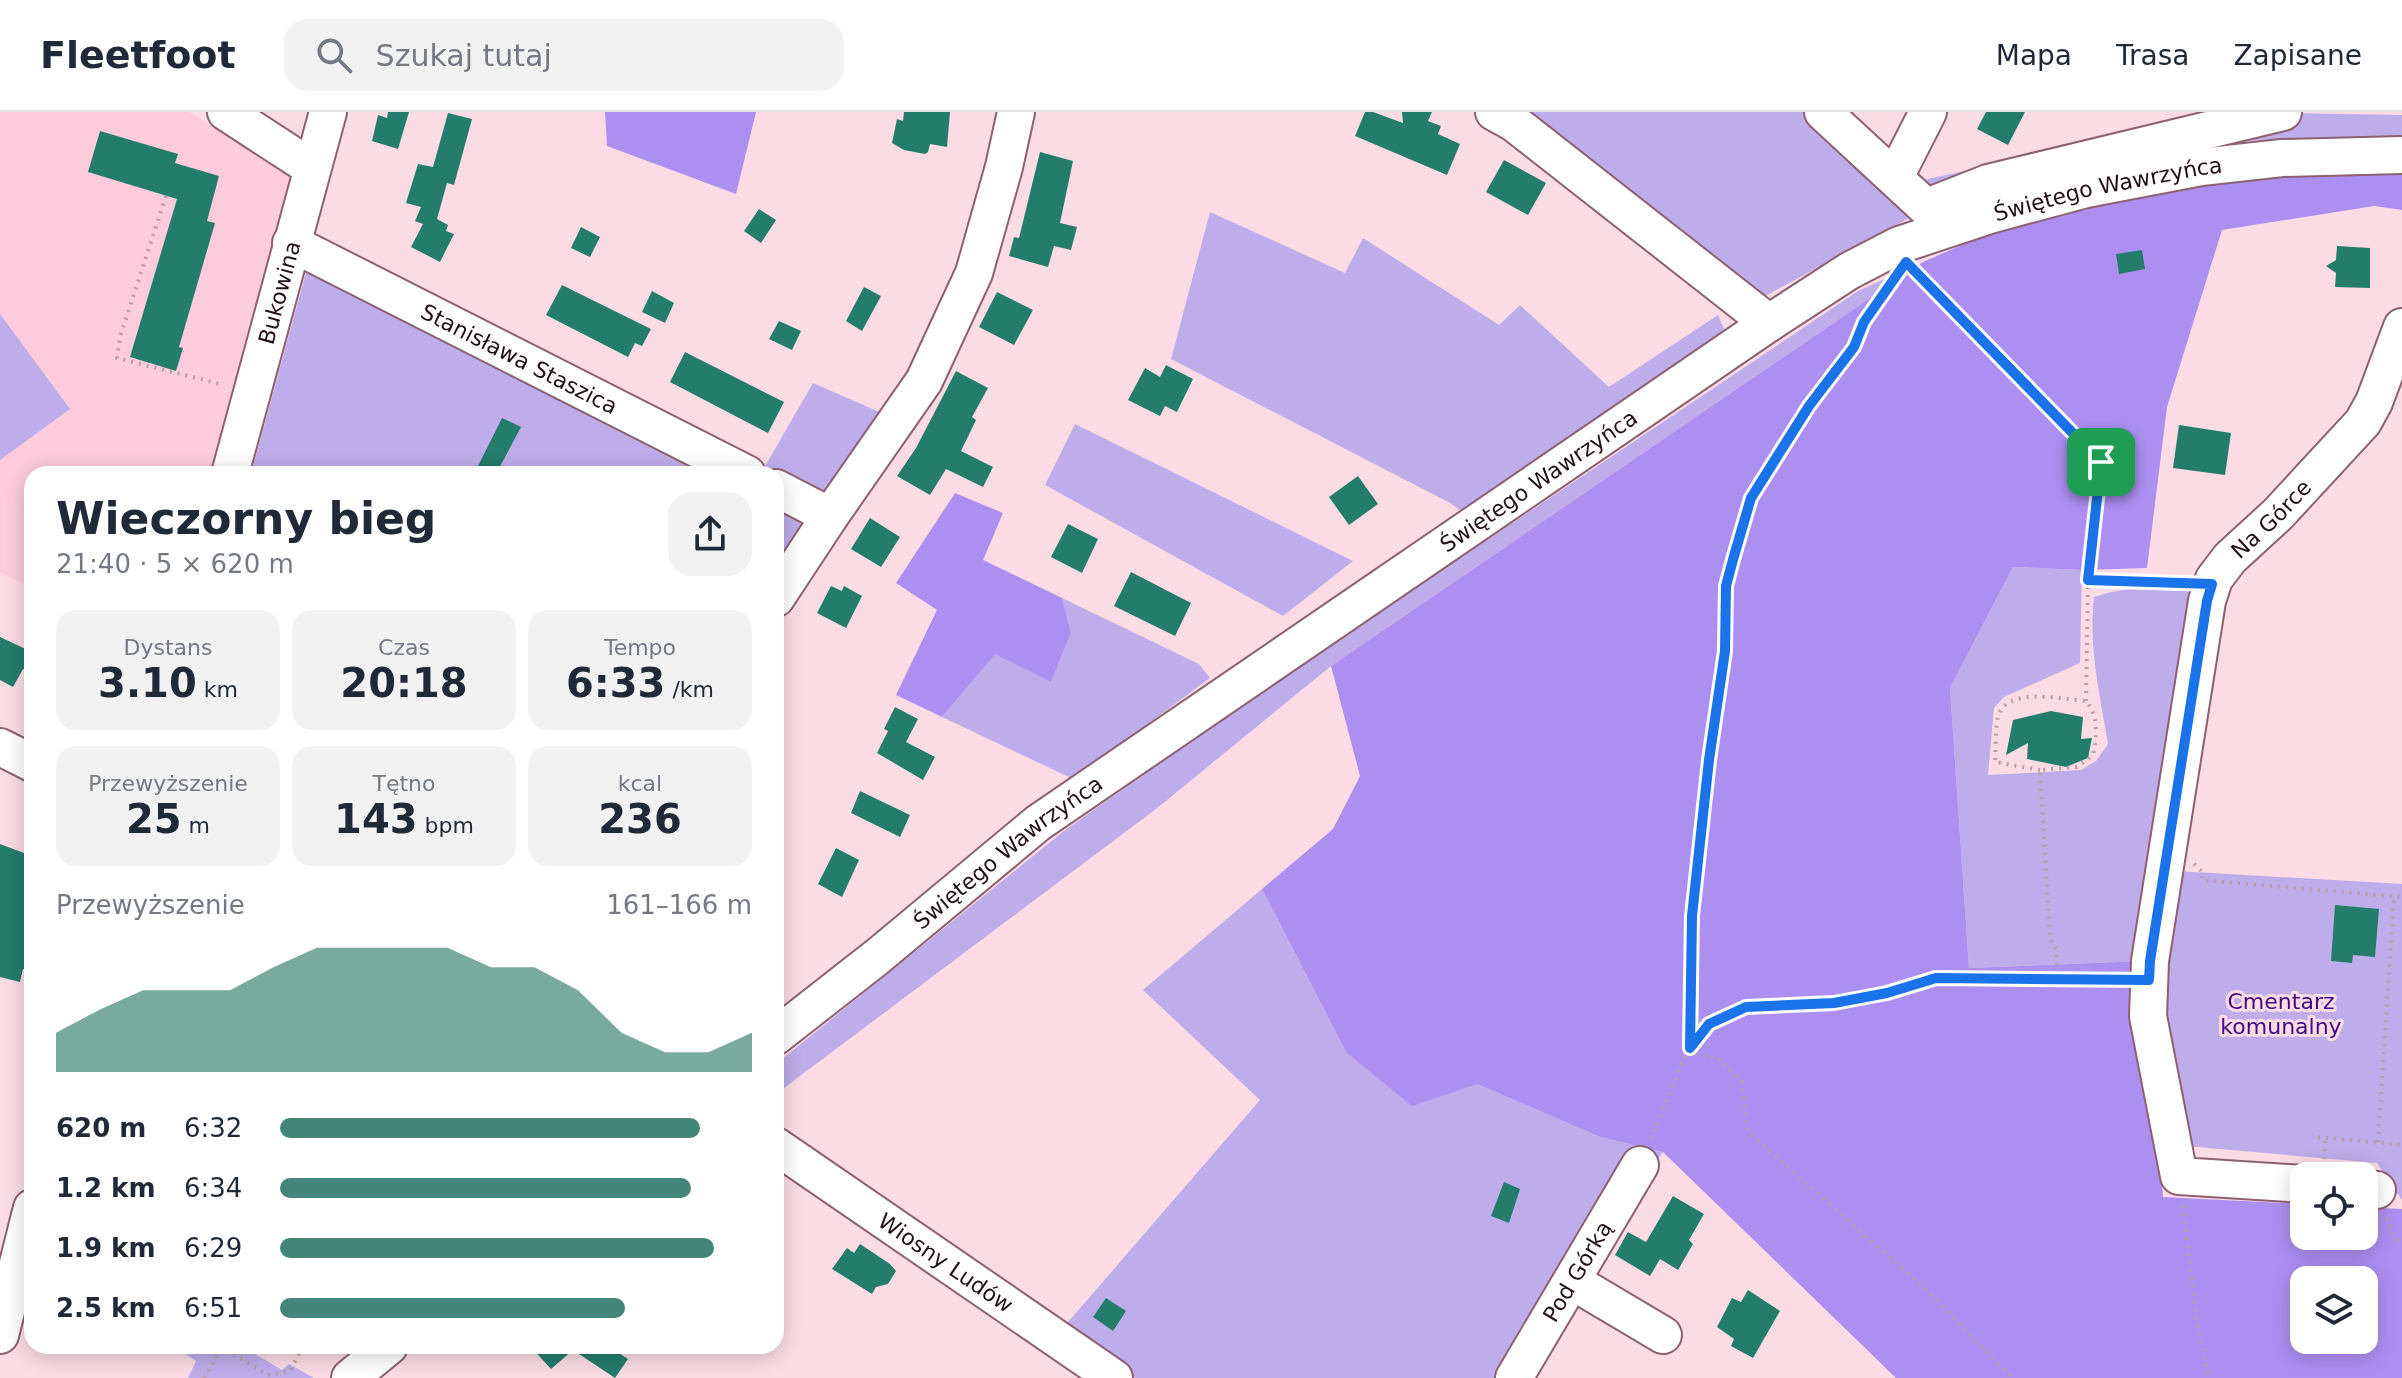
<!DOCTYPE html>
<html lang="pl">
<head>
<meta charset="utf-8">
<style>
	:root { --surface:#fff; --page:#f2f2f3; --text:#1f2937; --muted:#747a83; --line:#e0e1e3; --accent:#438576 }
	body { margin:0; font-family:"DejaVu Sans",sans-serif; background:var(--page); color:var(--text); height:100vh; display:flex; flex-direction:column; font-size:30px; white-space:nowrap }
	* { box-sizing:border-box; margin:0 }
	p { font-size:26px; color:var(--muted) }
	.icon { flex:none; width:44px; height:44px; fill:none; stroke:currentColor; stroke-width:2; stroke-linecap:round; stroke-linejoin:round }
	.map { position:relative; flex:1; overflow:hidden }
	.drawer { position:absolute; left:24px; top:354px; width:760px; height:888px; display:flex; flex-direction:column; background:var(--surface); border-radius:24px; box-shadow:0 4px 20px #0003 }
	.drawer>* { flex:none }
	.buttons { position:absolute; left:2290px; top:1050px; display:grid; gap:16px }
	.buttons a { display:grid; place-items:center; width:88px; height:88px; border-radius:16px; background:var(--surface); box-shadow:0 4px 20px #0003; font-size:40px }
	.pin { position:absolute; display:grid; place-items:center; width:68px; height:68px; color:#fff; margin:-34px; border-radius:16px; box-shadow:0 4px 12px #0006 }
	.round { display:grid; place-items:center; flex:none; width:84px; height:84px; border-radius:24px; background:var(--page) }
	.overview { display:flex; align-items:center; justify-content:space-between; height:136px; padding:0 32px }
	h1 { font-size:44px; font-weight:600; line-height:60px }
	.metrics { display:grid; grid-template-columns:repeat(3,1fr); gap:12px; height:136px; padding:8px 32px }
	.metrics div { display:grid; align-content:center; border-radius:20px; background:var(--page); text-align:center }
	.metrics b { font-size:40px; font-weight:600 }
	.metrics small { font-size:22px; font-weight:400 }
	.metrics p { font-size:22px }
	.chart { height:224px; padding:16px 32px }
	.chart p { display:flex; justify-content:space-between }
	.chart svg { width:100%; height:144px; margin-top:8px; fill:var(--accent); opacity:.7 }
	ul { padding:0 32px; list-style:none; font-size:26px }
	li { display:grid; grid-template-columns:128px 96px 1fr; align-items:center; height:60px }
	li i { height:20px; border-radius:10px; background:var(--accent) }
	header { display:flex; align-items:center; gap:48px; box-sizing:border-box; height:112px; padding:0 40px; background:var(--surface); border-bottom:2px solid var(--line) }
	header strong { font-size:38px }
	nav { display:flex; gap:44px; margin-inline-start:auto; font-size:28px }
	.search { width:560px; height:72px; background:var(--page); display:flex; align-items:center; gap:20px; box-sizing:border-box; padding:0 28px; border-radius:24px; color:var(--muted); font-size:30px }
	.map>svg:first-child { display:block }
</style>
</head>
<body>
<header>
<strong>Fleetfoot</strong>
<div class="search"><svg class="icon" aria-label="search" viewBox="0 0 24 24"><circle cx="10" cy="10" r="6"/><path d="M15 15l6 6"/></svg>Szukaj tutaj</div>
<nav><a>Mapa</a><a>Trasa</a><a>Zapisane</a></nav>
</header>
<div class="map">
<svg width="2402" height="1266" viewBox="0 0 2402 1266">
	<rect width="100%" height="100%" fill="#fbdce5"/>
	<polygon fill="#fcccdc" points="0,0 190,0 293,67 210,362 32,362 32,477 0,460"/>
	<g fill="#beadea">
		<polygon points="1518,0 1807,0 1911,105 1758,188"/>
		<polygon points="2236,0 2402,3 2402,24 2237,29 1951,93 1923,68"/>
		<polygon points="1210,100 1345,161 1363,126 1499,213 1520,193 1609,275 1718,203 1727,224 1464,401 1450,391 1171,247"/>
		<polygon points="311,142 747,362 251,362"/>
		<polygon points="1923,150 1331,554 1156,697 776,982 776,952 1064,719 1258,582 1858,179"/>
		<polygon points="0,202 70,297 0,348"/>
		<polygon points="813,271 884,302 826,390 764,356"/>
		<polygon points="1075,312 1353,449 1283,504 1045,373"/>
		<polygon points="776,376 830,404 776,478"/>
		<path d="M 2013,455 L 2082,458 L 2080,551 L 2004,585 L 1994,596 L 1988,663 L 2081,658 L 2096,649 L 2108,632 C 2100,583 2088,535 2094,485 C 2128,473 2161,476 2196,478 L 2143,849 L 1969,856 L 1950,576 Z"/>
		<polygon points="1062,486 1199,552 1210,566 1073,667 942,605 995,541 1051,570 1071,521"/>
		<polygon points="2177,759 2402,772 2402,1088 2377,1051 2186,1034 2160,874"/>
		<polygon points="1262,777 1346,940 1477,972 1600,1025 1663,1040 1511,1266 1135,1266 1062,1217 1260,988 1143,878"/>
		<polygon points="174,1234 254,1234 252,1240 282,1258 289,1252 314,1266 188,1266 196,1249"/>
	</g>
	<g fill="#ad8ff2" fill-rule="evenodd">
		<polygon points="605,0 756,0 736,82 607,34"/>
		<path d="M 2380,59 L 2402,60 L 2402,98 L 2374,94 L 2222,118 L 2167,295 L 2147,456 L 2082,458 L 2013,455 L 1950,576 L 1969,856 L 2143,849 L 2163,1085 L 2304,1092 L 2304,1124 L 2364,1124 L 2364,1095 L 2402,1097 L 2402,1266 L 1896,1266 L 1663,1040 L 1600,1025 L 1477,972 L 1412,994 L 1346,940 L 1262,777 L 1333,717 L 1360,664 L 1331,554 L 1923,150 L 2010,112 L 2211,70 ZM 2304,1168 L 2364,1168 L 2364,1228 L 2304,1228 Z"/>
		<polygon points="955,381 1003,401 983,448 1062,486 1071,521 1051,570 995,542 942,605 896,583 937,498 896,471"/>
	</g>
	<g fill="#247c6a">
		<polygon points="388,0 409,0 398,37 372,29 378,3 387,6"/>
		<polygon points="904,0 950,0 947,35 930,32 928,40 925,42 904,38 892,31 897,7 903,9"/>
		<polygon points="1365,0 1373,0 1403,11 1402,0 1432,0 1428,9 1441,14 1438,22 1460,32 1447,63 1355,24"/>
		<polygon points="1986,0 2025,0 2008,33 1977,17"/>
		<polygon points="448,1 472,7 454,73 447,71 437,107 448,113 446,119 454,122 440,150 411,135 423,112 415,109 421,95 406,91 418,52 433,55"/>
		<polygon points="100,19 178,42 175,51 219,64 207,109 215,111 179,235 183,236 176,259 130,245 177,87 88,60"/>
		<polygon points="1040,40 1073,49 1060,111 1077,115 1071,138 1054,134 1048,155 1009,144 1014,125 1019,126"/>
		<polygon points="1504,48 1546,71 1528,103 1486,80"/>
		<polygon points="759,97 776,108 761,131 744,119"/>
		<polygon points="581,115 600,125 590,145 571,136"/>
		<polygon points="2337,134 2370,136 2370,176 2335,175 2336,161 2326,154 2336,148"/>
		<polygon points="2142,138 2145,157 2119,162 2116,142"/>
		<polygon points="562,173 651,217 642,234 635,231 628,245 546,203"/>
		<polygon points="864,175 881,184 862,219 846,209"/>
		<polygon points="652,179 674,191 665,211 642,200"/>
		<polygon points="997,180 1033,198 1014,233 979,215"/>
		<polygon points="779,209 801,219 792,238 769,227"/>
		<polygon points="685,240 784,290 768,321 670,270"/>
		<polygon points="1166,253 1193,267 1177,300 1165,294 1160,304 1128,288 1145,256 1160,265"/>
		<polygon points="956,259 988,276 972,305 976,308 961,339 993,355 983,375 946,357 930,383 897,364 916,336"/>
		<polygon points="502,306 521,315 496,362 490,362 477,356"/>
		<polygon points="2179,313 2231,321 2225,363 2173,356"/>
		<polygon points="1358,364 1378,392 1349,413 1329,385"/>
		<polygon points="870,406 900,425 881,455 851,437"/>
		<polygon points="1068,412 1098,427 1082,461 1051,445"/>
		<polygon points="1131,460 1191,491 1175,524 1114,494"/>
		<polygon points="831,474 842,479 844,474 862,484 846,516 817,501"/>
		<polygon points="0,525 32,540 32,561 23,557 13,575 0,568"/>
		<polygon points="895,595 918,607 906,630 935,645 923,668 877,641 888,619 884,617"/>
		<polygon points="2051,599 2083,605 2081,627 2092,626 2088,646 2066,655 2027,647 2028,631 2006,643 2013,608"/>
		<polygon points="860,679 910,703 900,725 851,701"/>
		<polygon points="0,732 32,744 32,859 23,857 20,870 0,865"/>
		<polygon points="836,736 859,748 842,785 818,772"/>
		<polygon points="2335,793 2379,797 2375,845 2353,843 2352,851 2331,849"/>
		<polygon points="1504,1070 1520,1077 1509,1111 1491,1104"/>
		<polygon points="1673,1084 1704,1102 1689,1128 1693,1132 1678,1158 1660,1147 1650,1164 1615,1143 1628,1120 1646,1130"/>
		<polygon points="860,1132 890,1152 896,1159 888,1172 876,1175 872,1182 832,1157 847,1136 854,1141"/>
		<polygon points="1748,1178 1780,1199 1753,1246 1731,1234 1734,1227 1717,1215 1732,1186 1741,1190"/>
		<polygon points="1106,1186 1126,1199 1113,1219 1093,1205"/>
		<polygon points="530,1234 608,1234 628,1247 615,1266 573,1238 551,1257"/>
	</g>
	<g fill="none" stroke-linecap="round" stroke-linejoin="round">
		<g stroke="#8e6171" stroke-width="40">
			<g id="minor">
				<polyline points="226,0 312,56"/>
				<polyline points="1494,0 1514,11 1769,211"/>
				<polyline points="1823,0 1944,112"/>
				<polyline points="1895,65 1928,0"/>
				<polyline points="1927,95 1988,71 2283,0"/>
				<path id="s1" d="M 291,131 L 747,362"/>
				<path id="s2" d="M 230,362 L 328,0"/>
				<polyline points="776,376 830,404"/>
				<polyline points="776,486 830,404 924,269 974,161 1004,55 1016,0"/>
				<polyline points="0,635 32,651"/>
				<path id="s3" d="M 776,924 L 877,845 L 1038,711 L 1769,211 L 1849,159 L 1899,133 L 1993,102 L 2086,77 L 2201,55 L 2282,46 L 2402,43"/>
				<path id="s4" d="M 776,1034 L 1114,1266"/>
				<path id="s5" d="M 2304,1072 L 2179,1064 L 2148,904 L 2150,849 L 2207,489 L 2214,467 L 2230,446 L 2278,402 L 2363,310 L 2374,290 L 2402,215"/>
				<polyline points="2364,1077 2377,1078"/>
				<polyline points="1572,1169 1663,1223"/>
				<polyline points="0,1223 32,1096"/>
				<polyline points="350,1266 389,1234"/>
				<path id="s6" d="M 1514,1266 L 1640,1053"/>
			</g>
		</g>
		<g stroke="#b89ea6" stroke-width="4" stroke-dasharray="2 6" stroke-linecap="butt">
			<polyline points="166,84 120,225 117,246 224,273"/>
			<polyline points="1915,159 2101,350 2088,468"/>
			<polyline points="2086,589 2088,468 2180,471"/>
			<path d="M 2040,658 L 1995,650 C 1996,636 1995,619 1998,605 C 2006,574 2062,587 2086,589 C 2099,605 2097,623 2093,643 L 2077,655 L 2040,658 L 2050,826 L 2056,837 L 2057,867"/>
			<polyline points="2194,752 2203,761 2202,768 2402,785"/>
			<polyline points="1690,936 1692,804 1725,539 1726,474 1734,444 1751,386 1809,294 1854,235 1864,210 1890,173"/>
			<polyline points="1687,941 1718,946 1742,970 1748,1020 1925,1177 2012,1266"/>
			<polyline points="2318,1025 2402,1033"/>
			<polyline points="1651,1027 1686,941 1709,912 1746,895 1834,891 1887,881 1936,866 2119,868"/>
			<polyline points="2378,1030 2394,785"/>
			<polyline points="2324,1047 2326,1026"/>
			<polyline points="2183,1094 2197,1209 2209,1266"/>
			<polyline points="2387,1106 2394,1125 2402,1131"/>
			<polyline points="204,1266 223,1236 268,1263 290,1259 303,1234"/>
		</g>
		<use href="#minor" stroke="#fff" stroke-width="36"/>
	</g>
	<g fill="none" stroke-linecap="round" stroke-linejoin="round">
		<g stroke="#fff" stroke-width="16">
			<polygon id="route" points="1906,150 2101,350 2088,468 2212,472 2207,489 2150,849 2149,868 1936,866 1887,881 1834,891 1746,895 1709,912 1690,936 1692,804 1709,648 1725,539 1726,474 1734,444 1751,386 1809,294 1854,235 1864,210"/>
		</g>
		<use href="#route" stroke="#1a73e8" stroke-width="10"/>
	</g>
	<g text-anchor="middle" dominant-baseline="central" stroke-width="6" stroke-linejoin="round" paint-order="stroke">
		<g font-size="22" fill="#211016" stroke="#fbdce5">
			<text stroke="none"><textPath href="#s3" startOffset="1592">Świętego Wawrzyńca</textPath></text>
			<text stroke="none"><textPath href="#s2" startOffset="188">Bukowina</textPath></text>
			<text stroke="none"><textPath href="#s1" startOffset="256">Stanisława Staszica</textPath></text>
			<text stroke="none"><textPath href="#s3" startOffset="944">Świętego Wawrzyńca</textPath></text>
			<text stroke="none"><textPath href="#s5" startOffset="814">Na Górce</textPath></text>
			<text stroke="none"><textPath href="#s3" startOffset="296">Świętego Wawrzyńca</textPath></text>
			<text stroke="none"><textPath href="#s4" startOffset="206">Wiosny Ludów</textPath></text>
			<text stroke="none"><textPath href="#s6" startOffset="124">Pod Górką</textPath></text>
		</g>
		<g font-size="22" fill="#450a83" stroke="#fbdce5">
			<text x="2281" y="889">Cmentarz<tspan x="2281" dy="25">komunalny</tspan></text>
		</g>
	</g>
</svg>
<div class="buttons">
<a><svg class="icon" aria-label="locate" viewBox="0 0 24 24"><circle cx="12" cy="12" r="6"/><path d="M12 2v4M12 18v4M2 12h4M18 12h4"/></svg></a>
<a><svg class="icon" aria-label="layers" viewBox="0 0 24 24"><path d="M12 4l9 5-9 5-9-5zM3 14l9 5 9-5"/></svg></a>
</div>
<div class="pin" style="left:2101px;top:350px;background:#1e9e55"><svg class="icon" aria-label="arrive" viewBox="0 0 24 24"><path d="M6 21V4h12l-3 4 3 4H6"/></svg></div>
<section class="drawer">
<div class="overview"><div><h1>Wieczorny bieg</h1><p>21:40 · 5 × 620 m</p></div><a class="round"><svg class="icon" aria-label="share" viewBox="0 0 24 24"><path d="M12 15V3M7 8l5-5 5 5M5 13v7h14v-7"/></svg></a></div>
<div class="metrics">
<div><p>Dystans</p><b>3.10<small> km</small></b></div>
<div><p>Czas</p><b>20:18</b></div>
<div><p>Tempo</p><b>6:33<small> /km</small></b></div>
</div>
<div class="metrics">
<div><p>Przewyższenie</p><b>25<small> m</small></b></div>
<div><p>Tętno</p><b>143<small> bpm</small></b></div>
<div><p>kcal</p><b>236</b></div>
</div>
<div class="chart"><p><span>Przewyższenie</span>161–166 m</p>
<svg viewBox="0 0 160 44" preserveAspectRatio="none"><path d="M0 44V32L10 25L20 19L30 19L40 19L50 12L60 6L70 6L80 6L90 6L100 12L110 12L120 19L130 32L140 38L150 38L160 32V44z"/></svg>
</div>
<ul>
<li><b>620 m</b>6:32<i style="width:89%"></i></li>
<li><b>1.2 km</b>6:34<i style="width:87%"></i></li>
<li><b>1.9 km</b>6:29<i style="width:92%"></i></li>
<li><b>2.5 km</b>6:51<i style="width:73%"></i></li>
</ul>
</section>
</div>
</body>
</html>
